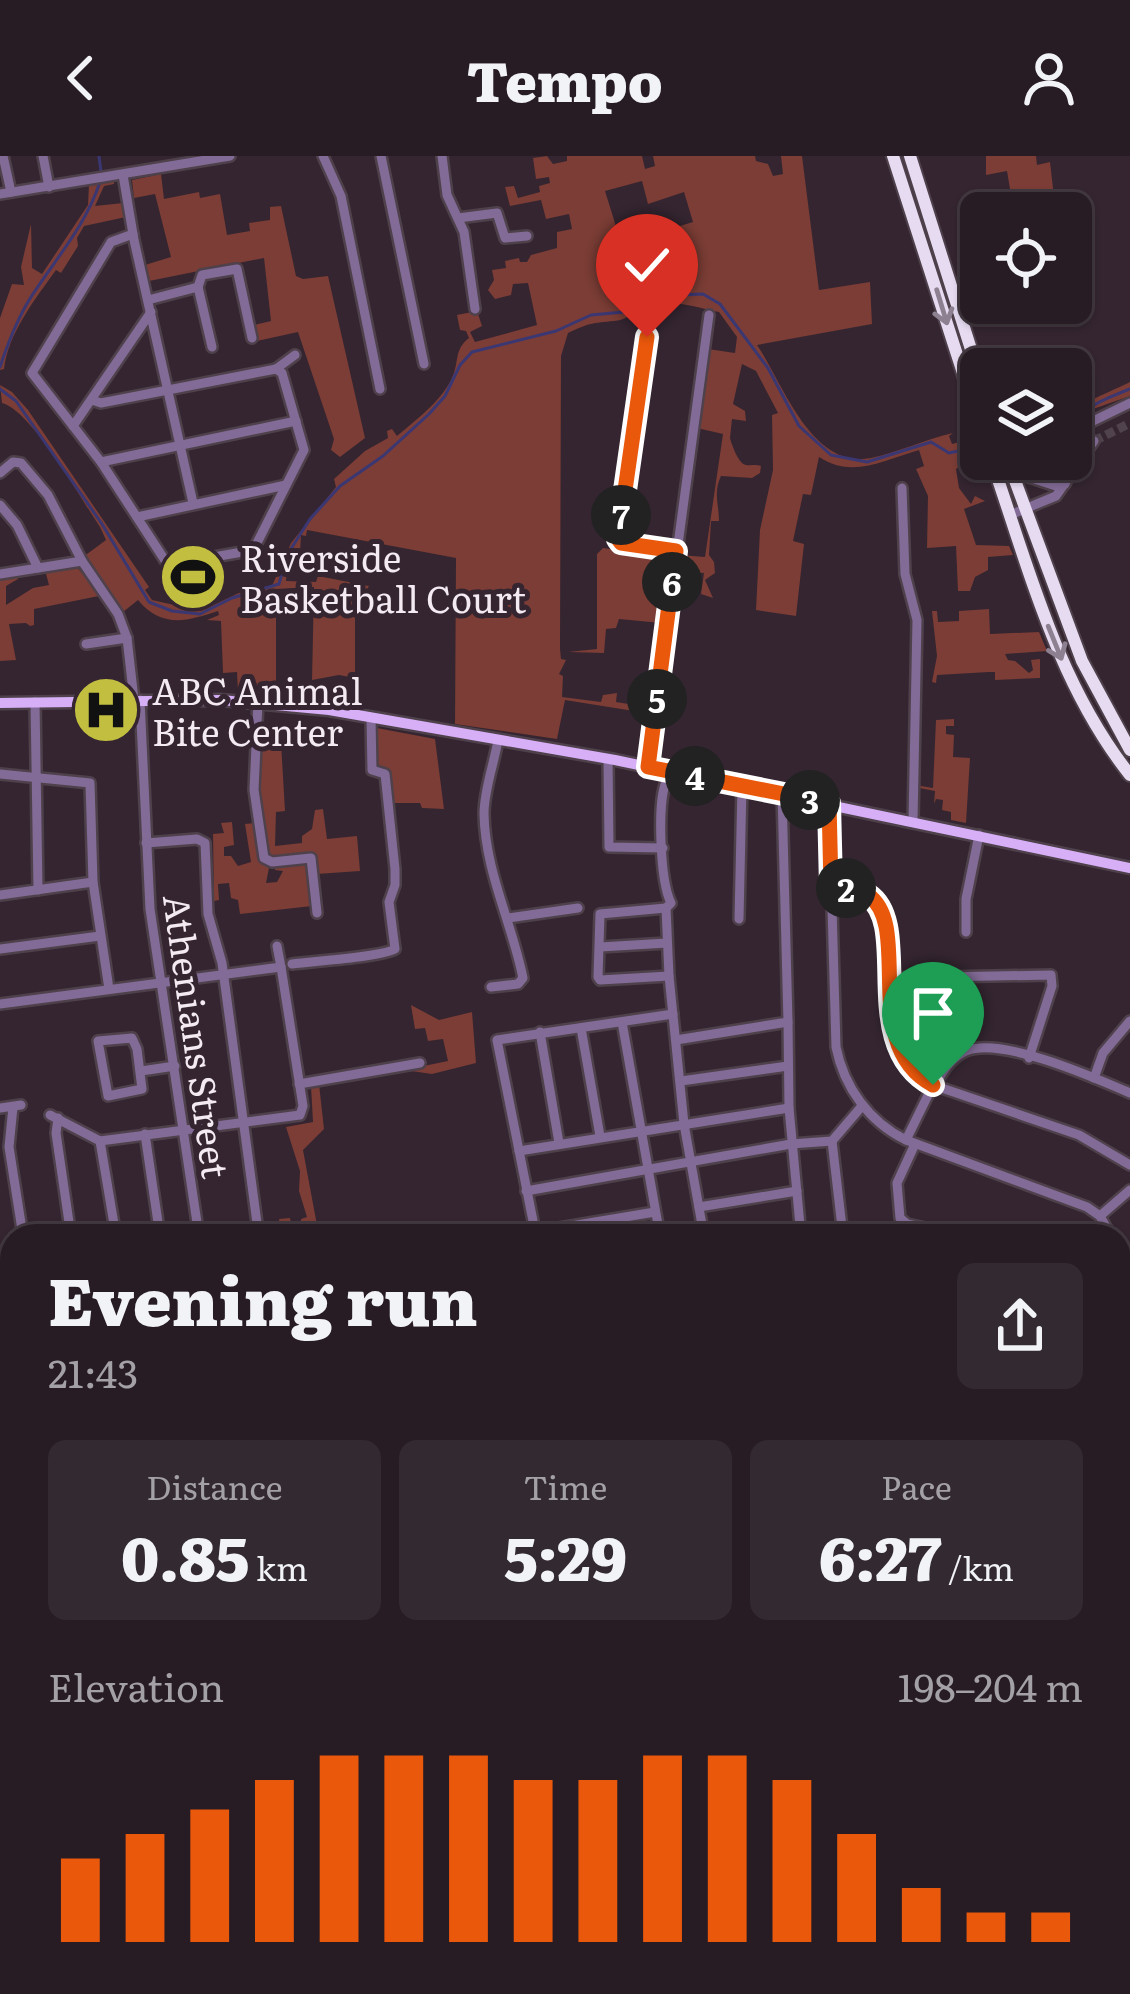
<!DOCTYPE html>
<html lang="en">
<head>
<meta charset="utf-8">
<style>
	:root { --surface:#271c24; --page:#332931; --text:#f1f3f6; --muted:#a4a1a6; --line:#433a41; --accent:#ea580c }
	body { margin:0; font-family:Literata,serif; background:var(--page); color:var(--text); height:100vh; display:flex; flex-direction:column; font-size:45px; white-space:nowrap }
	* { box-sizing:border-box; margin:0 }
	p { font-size:39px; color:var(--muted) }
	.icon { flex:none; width:66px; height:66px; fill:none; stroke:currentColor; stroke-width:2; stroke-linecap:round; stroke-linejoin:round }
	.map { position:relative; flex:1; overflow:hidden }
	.details { position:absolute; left:0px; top:1068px; width:1131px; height:771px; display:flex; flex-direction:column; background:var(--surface); border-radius:36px 36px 0 0; box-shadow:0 3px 9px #0004,0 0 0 3px var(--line) }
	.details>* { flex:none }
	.fabs { position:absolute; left:960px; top:36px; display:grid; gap:24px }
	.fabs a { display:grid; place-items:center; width:132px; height:132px; border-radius:18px; background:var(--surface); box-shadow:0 3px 9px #0004,0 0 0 3px var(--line); font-size:60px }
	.pin { position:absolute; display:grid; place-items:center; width:102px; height:102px; color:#fff; margin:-123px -51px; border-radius:50% 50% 50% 0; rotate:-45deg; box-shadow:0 0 12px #0007 }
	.pin .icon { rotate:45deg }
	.km { position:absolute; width:60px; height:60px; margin:-30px; border-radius:50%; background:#222; color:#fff; font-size:33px; line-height:60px; text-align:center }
	.round { display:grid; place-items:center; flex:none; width:126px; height:126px; border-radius:18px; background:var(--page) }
	.overview { display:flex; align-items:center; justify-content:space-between; height:204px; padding:0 48px }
	h1 { font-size:66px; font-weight:800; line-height:90px }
	.metrics { display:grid; grid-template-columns:repeat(3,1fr); gap:18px; height:204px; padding:12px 48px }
	.metrics div { display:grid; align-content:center; border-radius:18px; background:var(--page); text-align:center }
	.metrics b { font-size:60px; font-weight:800 }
	.metrics small { font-size:33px; font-weight:400 }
	.metrics p { font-size:33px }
	.chart { height:336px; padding:24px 48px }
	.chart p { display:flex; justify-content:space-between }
	.chart svg { width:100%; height:216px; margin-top:12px; stroke:var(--accent); stroke-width:6 }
	header { display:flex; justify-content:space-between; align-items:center; height:156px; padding:0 48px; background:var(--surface); font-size:54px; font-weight:800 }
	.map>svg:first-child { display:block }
</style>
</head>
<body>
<header><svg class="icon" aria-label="back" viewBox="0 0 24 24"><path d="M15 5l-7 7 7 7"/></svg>Tempo<svg class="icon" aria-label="person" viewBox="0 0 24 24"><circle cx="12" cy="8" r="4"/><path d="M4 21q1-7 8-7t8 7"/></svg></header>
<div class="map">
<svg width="1130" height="1838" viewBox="0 0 1130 1838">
	<rect width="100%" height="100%" fill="#342530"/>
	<g fill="#7b3d35" fill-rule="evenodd">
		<path d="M 547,0 L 553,8 L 567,5 L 567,0 L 642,0 L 645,13 L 655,10 L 653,0 L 755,0 L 756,5 L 768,8 L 773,20 L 783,18 L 781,0 L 802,0 L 819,134 L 870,126 L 872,168 L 757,189 C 783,227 811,314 871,302 C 899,296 923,284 953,277 L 949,280 L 952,288 L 971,283 L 970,275 L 974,276 L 981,302 L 970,303 L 956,313 L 959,332 L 971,348 L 975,340 L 985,345 L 964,353 L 976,389 L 1009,390 L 1013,399 L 988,401 L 988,414 L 975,421 L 970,435 L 958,435 L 956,390 L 927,392 L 928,340 L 916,313 L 924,310 L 919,294 C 884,304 853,323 819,301 L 811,339 L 803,338 L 793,385 L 804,388 L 796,460 L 756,454 L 760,374 L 773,314 L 772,259 L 778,257 L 756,215 L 742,208 L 733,248 L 745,255 L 746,265 L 732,263 L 730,282 C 731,286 738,308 746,309 C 751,310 756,308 761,310 L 760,317 L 752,322 L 721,320 C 713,337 719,348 719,365 L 711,365 L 709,399 L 714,406 L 715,417 L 705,424 L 713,442 L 701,438 L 704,417 L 678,415 L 680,399 L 705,401 L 723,278 L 697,272 L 708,193 L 735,197 L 737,181 L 719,156 C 698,152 673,143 651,148 C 638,152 629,164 614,165 C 593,167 589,167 568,177 L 561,200 L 560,493 L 561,503 L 566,504 L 559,518 L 563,520 L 562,541 L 601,546 L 603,539 L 617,537 L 616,546 L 641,550 L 640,556 L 565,544 L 557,583 L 455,568 L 456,402 L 307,374 L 306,380 L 301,379 L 299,413 L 287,413 L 286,425 L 316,426 L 318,420 L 369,430 L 366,435 L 355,437 L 355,522 L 339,519 L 312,524 L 314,431 L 276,433 L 276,539 L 238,536 L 237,516 L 223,517 L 221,465 L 207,464 L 219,459 L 218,455 C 188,465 162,473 138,444 L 123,456 L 83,401 L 106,384 L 100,371 C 81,343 31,254 2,247 L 0,229 L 12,236 L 28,254 L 149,431 L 145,434 L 152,444 L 201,455 L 247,433 L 272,430 L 291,387 L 336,331 L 334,323 L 365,295 L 388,282 L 387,275 L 392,273 L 397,280 C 416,264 440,246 451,224 C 460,207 453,194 469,182 L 466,175 L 460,174 L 457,159 L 477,155 L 482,170 L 470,176 L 475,186 L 537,169 L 528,127 L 513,128 L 511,139 L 495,143 L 488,134 L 494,124 L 492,114 L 506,112 L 505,105 L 519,102 L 520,106 L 527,106 L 531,99 L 557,92 L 557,76 L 572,73 L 569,58 L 546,63 L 541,44 L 510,50 L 505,31 L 514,30 L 518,42 L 540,36 L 539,30 L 550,27 L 549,21 L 536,23 L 533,2 ZM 642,25 L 648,48 L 684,36 L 693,66 L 680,70 L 680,77 L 670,78 L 655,72 L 619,80 L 605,35 Z"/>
		<polygon points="986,0 1036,0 1037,9 1050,6 1055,50 1014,57 1007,15 986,19"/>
		<polygon points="161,18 164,43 199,36 200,42 220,38 227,79 250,75 249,67 270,64 270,51 281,50 296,120 303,123 328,120 365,282 340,301 331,294 334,283 298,176 257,185 254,169 271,165 264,102 149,125 145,109 171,101 155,38 134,42 132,24"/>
		<path d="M 114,24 L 114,28 L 104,30 L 95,50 L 123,47 L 126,61 L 84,70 L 77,82 L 78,90 L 61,117 L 56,114 C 35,143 8,178 4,213 L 0,214 L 0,162 L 12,128 L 24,129 L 21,111 L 31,68 L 32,112 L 42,118 L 88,49 L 89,28 Z"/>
		<path d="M 1130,226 L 1130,240 L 1093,253 L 1077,277 L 1074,305 L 1059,326 L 1017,311 L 1015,303 L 1071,303 C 1071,244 1081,250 1130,226 Z"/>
		<polygon points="603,392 667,401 661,467 619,463 616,472 606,473 604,497 568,496 597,493 597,398"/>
		<polygon points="80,408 77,411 85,421 89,419 104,439 34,453 34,469 30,470 26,467 9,468 16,504 0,505 0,421 17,418 18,423 6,430 6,449 33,432 49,429 45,414"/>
		<polygon points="989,453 990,478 1039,476 1047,495 1005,498 1008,504 1015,505 1029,517 1033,514 1031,504 1040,503 1040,522 995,524 995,516 989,516 937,519 936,527 932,526 937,500 932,455 937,455 938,466 959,465 959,455"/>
		<polygon points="954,563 954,570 946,570 946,578 954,579 953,601 970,602 966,667 951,664 951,656 942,654 943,644 936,643 934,648 935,635 919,632 917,656 915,629 933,632 936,564"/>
		<polygon points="377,572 435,583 444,653 422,652 420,647 392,647 389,613 376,611"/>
		<polygon points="261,586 281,586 285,655 276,656 275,690 302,687 302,680 312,673 315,654 323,653 327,683 357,680 360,715 317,718 315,701 310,697 268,702 260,656"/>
		<polygon points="232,666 234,689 224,691 224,700 231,700 238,710 251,706 245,668 255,667 261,705 269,712 266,727 277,726 283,715 275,714 275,709 307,705 312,750 240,758 238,744 231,742 229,727 218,728 219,744 214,745 213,678 224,677 221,667"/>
		<polygon points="411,849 439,864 472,856 476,907 432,918 404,914 448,905 443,883 428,885 425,872 415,873"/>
		<polygon points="319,928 324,973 303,994 319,1080 262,1080 262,1075 280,1072 279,1063 290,1062 292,1074 301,1072 301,1063 307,1061 299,1035 300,1015 286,971 313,966 311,930"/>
		<polygon points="12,1455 12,1587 0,1589 0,1457"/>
		<polygon points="12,1827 222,1827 204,1834 144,1830 91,1838 0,1838 0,1830"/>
		<polygon points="244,1827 292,1827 325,1838 371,1827 770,1827 767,1834 752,1838 749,1831 722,1838 278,1838"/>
	</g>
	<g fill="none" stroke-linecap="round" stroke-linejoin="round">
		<g stroke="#3a3773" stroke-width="3">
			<polyline points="99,0 101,16"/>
			<path d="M 0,211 C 8,187 17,163 31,141 C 56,102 85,71 100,26"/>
			<polyline points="0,233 16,245 102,368 149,446 172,455 200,458 232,442 279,428 287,399 310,363 340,330 383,300 429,258 445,240 460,209 472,196 556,175 591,159 624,156 657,140 703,138 720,148 768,212 799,270 831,299 867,306 931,286 949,297 981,290"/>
			<path d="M 1071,283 C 1080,249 1101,245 1130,233"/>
			<polyline points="1021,303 1030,310 1055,316 1067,303"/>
			<polyline points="1119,1749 1130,1771"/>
			<polyline points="257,1827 294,1838"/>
			<polyline points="577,1827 611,1835 713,1833 726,1827"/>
			<polyline points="79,1838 105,1827"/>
			<polyline points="371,1838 385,1827"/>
		</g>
		<polyline stroke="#51434d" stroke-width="9" stroke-dasharray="9 4.5" stroke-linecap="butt" points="1094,285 1130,267"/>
		<g stroke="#4f414b" stroke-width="14">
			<g id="minor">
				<polyline points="3,0 11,36"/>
				<polyline points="43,0 49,31"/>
				<polyline points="323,0 341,40 380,233"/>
				<polyline points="381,0 424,208"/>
				<polyline points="442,0 447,39 464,76 475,153"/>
				<polyline points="123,19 134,84 193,347"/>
				<polyline points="0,38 230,0"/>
				<polyline points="458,62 497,57 505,82 527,80"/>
				<polyline points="133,78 111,86 32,217 101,306 168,409 248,395 256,389 304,294 282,217 276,213"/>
				<polyline points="198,131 202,119 237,113 252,182"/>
				<polyline points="148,144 198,131 212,191"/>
				<polyline points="649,173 618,383 621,387 677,395"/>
				<polyline points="276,213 295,199"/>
				<polyline points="92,244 101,247 276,213"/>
				<polyline points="73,270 151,156"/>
				<polyline points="1078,302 1089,267 1130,247"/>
				<polyline points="101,306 296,265"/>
				<polyline points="1013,316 1056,330 1065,328"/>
				<polyline points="0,317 13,306 21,307 48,339 82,405 118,458 127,482 134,544"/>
				<polyline points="902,332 905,418 917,464 913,665"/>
				<polyline points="0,349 17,369 38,412"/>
				<polyline points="1010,359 1056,340 1094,285"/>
				<polyline points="137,361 286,329"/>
				<polyline points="0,418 82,405"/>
				<polyline points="86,488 127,482"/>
				<polyline points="140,544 150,753 199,1080"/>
				<polyline points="35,546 38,734"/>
				<polyline points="258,546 254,634 264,702 272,706 311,702 317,757"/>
				<polyline points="608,603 609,691 663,692"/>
				<polyline points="648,611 709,159"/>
				<polyline points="0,618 90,627 93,726 109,833"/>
				<path d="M 666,626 C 657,646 660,725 671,747 L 666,752 L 669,820 L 684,968 L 704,1080"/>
				<path d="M 829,647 L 836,891 C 844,931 869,966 906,984 L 1087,1051 L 1100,1060 L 1111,1080"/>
				<polyline points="146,687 197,683 205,687 208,758 222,807 257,1067"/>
				<path d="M 831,729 C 843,731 857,732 868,739 C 914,770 858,890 933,929 L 1079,979 L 1130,1009"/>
				<polyline points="0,739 93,726"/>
				<polyline points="666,752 600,758 598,821 600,824 669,820"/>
				<polyline points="508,762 578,752"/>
				<polyline points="739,763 742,630"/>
				<polyline points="966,776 966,743 979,679"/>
				<polyline points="600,791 667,787"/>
				<polyline points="0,793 100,780"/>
				<path d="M 292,808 C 313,805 382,801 395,793 L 389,746 L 395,729 L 395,713 L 385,618 L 372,614 L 371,562"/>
				<polyline points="889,822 1051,819 1052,830 1029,902"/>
				<path d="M 491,831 L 518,828 L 523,822 C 512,767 485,715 484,658 C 484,634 494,608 498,584"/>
				<polyline points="0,848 281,811 277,790"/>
				<polyline points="622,866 660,1080"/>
				<polyline points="788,866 789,952"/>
				<polyline points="581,872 600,980"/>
				<polyline points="540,876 559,987"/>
				<polygon points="132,882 137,893 142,933 108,940 98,885"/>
				<polyline points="676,884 788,866 782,638"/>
				<polyline points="141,915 175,910"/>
				<polyline points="1094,922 1103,897 1130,865"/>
				<polyline points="681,925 788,910"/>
				<polyline points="299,928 420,907"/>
				<path d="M 935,930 C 942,915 951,902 966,895 C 1001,880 1095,922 1130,937"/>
				<polyline points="13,951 9,991 23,1080"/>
				<polyline points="0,952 21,949"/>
				<polyline points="50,959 100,985 300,959 303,950 281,811"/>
				<polyline points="58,962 56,977 71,1080"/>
				<polyline points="145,978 160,1080"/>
				<polyline points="906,984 933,929"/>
				<polyline points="100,985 116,1080"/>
				<polyline points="832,985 843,1080"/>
				<polyline points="915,988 897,1027 900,1062 907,1068 963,1080"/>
				<polyline points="519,995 789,952 801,1080"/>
				<polyline points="526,1035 791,988 832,985 862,950"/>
				<polyline points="699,1051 797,1035"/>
				<polyline points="1100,1060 1130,1034"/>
				<polyline points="535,1076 655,1056"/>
				<polyline points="536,1080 497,884 673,858"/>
				<polyline points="0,1098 12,1121"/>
				<polyline points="1119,1108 1130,1422"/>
				<polyline points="0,1144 12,1143"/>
				<polyline points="1119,1537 1130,1536"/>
				<polyline points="0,1701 12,1699"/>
				<polyline points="0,1774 12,1771"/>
				<polyline points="0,1811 12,1808"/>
				<polyline points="1119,1814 1125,1838"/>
				<polyline points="305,1827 318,1832"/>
				<polyline points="932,1827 933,1838"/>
				<polyline points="962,1827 963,1838"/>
				<polyline points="993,1827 994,1838"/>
				<polyline points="1023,1827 1024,1838"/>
				<polyline points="1056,1827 1057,1838"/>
				<polyline points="1088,1827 1089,1838"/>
				<polyline points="800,1838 823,1827"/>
				<polyline points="880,1838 901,1836"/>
			</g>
		</g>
		<g stroke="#4f414b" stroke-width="15">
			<g id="major">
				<polyline points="0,547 221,544 329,554 615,604 1130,712"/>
				<polyline points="0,1225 12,1254"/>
				<polyline points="105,1838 106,1827"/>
			</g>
		</g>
		<g stroke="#4f414b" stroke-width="16">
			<g id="highway">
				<polyline points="893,0 981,273"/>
				<polyline points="910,0 981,225"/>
				<path d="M 991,303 C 1029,412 1057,527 1130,619"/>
				<polyline points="1007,303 1082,505 1130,594"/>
			</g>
		</g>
		<use href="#minor" stroke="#826b96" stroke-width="9"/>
		<use href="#major" stroke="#d6aff7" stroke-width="10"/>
		<use href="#highway" stroke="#e6dbf1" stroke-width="12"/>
	</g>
	<defs><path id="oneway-shaft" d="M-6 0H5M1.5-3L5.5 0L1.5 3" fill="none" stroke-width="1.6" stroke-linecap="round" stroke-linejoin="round" transform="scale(3)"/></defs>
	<g stroke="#8d8090">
		<use href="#oneway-shaft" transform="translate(942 151) rotate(73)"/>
		<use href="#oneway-shaft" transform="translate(1055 487) rotate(68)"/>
	</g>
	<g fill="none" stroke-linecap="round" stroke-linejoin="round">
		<g stroke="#fff" stroke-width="24">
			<path id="route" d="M 647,181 L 618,383 L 621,387 L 676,395 L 648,611 L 829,647 L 831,730 C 843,731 857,732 868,739 C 914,770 858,890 933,929"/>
		</g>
		<use href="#route" stroke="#ea580c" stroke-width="15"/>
	</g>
	<defs>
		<g id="stadium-disc" transform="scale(3.45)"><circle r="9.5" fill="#c1be40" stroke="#342530"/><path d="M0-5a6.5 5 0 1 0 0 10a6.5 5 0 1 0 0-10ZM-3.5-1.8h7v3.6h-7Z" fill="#111"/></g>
		<g id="hospital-disc" transform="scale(3.45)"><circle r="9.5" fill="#c1be40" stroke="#342530"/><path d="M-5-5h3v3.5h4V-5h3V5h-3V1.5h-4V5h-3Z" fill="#111"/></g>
	</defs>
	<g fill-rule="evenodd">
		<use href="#stadium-disc" x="193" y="421"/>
		<use href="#hospital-disc" x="106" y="554"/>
	</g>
	<g text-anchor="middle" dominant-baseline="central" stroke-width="10" stroke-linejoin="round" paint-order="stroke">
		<g font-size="36" fill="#f4eaf1" stroke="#342530" text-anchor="start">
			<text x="240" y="400">Riverside<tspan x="240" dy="41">Basketball Court</tspan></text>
			<text x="152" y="533">ABC Animal<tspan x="152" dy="41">Bite Center</tspan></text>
		</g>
		<g font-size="36" fill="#f4eaf1" stroke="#342530">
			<text transform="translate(198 880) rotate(82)">Athenians Street</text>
		</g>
	</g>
</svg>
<div class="fabs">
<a><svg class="icon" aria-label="locate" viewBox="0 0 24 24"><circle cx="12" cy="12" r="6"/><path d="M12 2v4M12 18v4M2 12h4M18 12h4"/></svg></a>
<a><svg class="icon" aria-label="layers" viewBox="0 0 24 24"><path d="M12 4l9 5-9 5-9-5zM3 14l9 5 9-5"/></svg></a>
</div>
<div class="pin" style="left:933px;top:929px;background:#1e9e55"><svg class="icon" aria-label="arrive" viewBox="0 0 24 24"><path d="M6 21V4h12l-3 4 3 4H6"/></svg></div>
<div class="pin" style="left:647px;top:181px;background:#d93025"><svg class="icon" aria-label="check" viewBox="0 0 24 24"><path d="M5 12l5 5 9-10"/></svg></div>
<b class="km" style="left:846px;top:732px">2</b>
<b class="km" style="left:810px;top:644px">3</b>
<b class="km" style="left:695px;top:620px">4</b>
<b class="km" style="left:657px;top:543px">5</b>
<b class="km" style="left:672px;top:426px">6</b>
<b class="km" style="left:621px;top:359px">7</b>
<section class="details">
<div class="overview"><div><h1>Evening run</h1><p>21:43</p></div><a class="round"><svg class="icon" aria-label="share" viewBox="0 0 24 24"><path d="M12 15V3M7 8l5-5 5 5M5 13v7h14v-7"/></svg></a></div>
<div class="metrics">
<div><p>Distance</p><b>0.85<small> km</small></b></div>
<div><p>Time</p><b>5:29</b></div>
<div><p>Pace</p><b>6:27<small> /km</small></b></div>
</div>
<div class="chart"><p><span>Elevation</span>198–204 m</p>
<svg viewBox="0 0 160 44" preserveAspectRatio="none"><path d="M5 44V27M15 44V22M25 44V17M35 44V11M45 44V6M55 44V6M65 44V6M75 44V11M85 44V11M95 44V6M105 44V6M115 44V11M125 44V22M135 44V33M145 44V38M155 44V38"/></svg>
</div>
</section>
</div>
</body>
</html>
